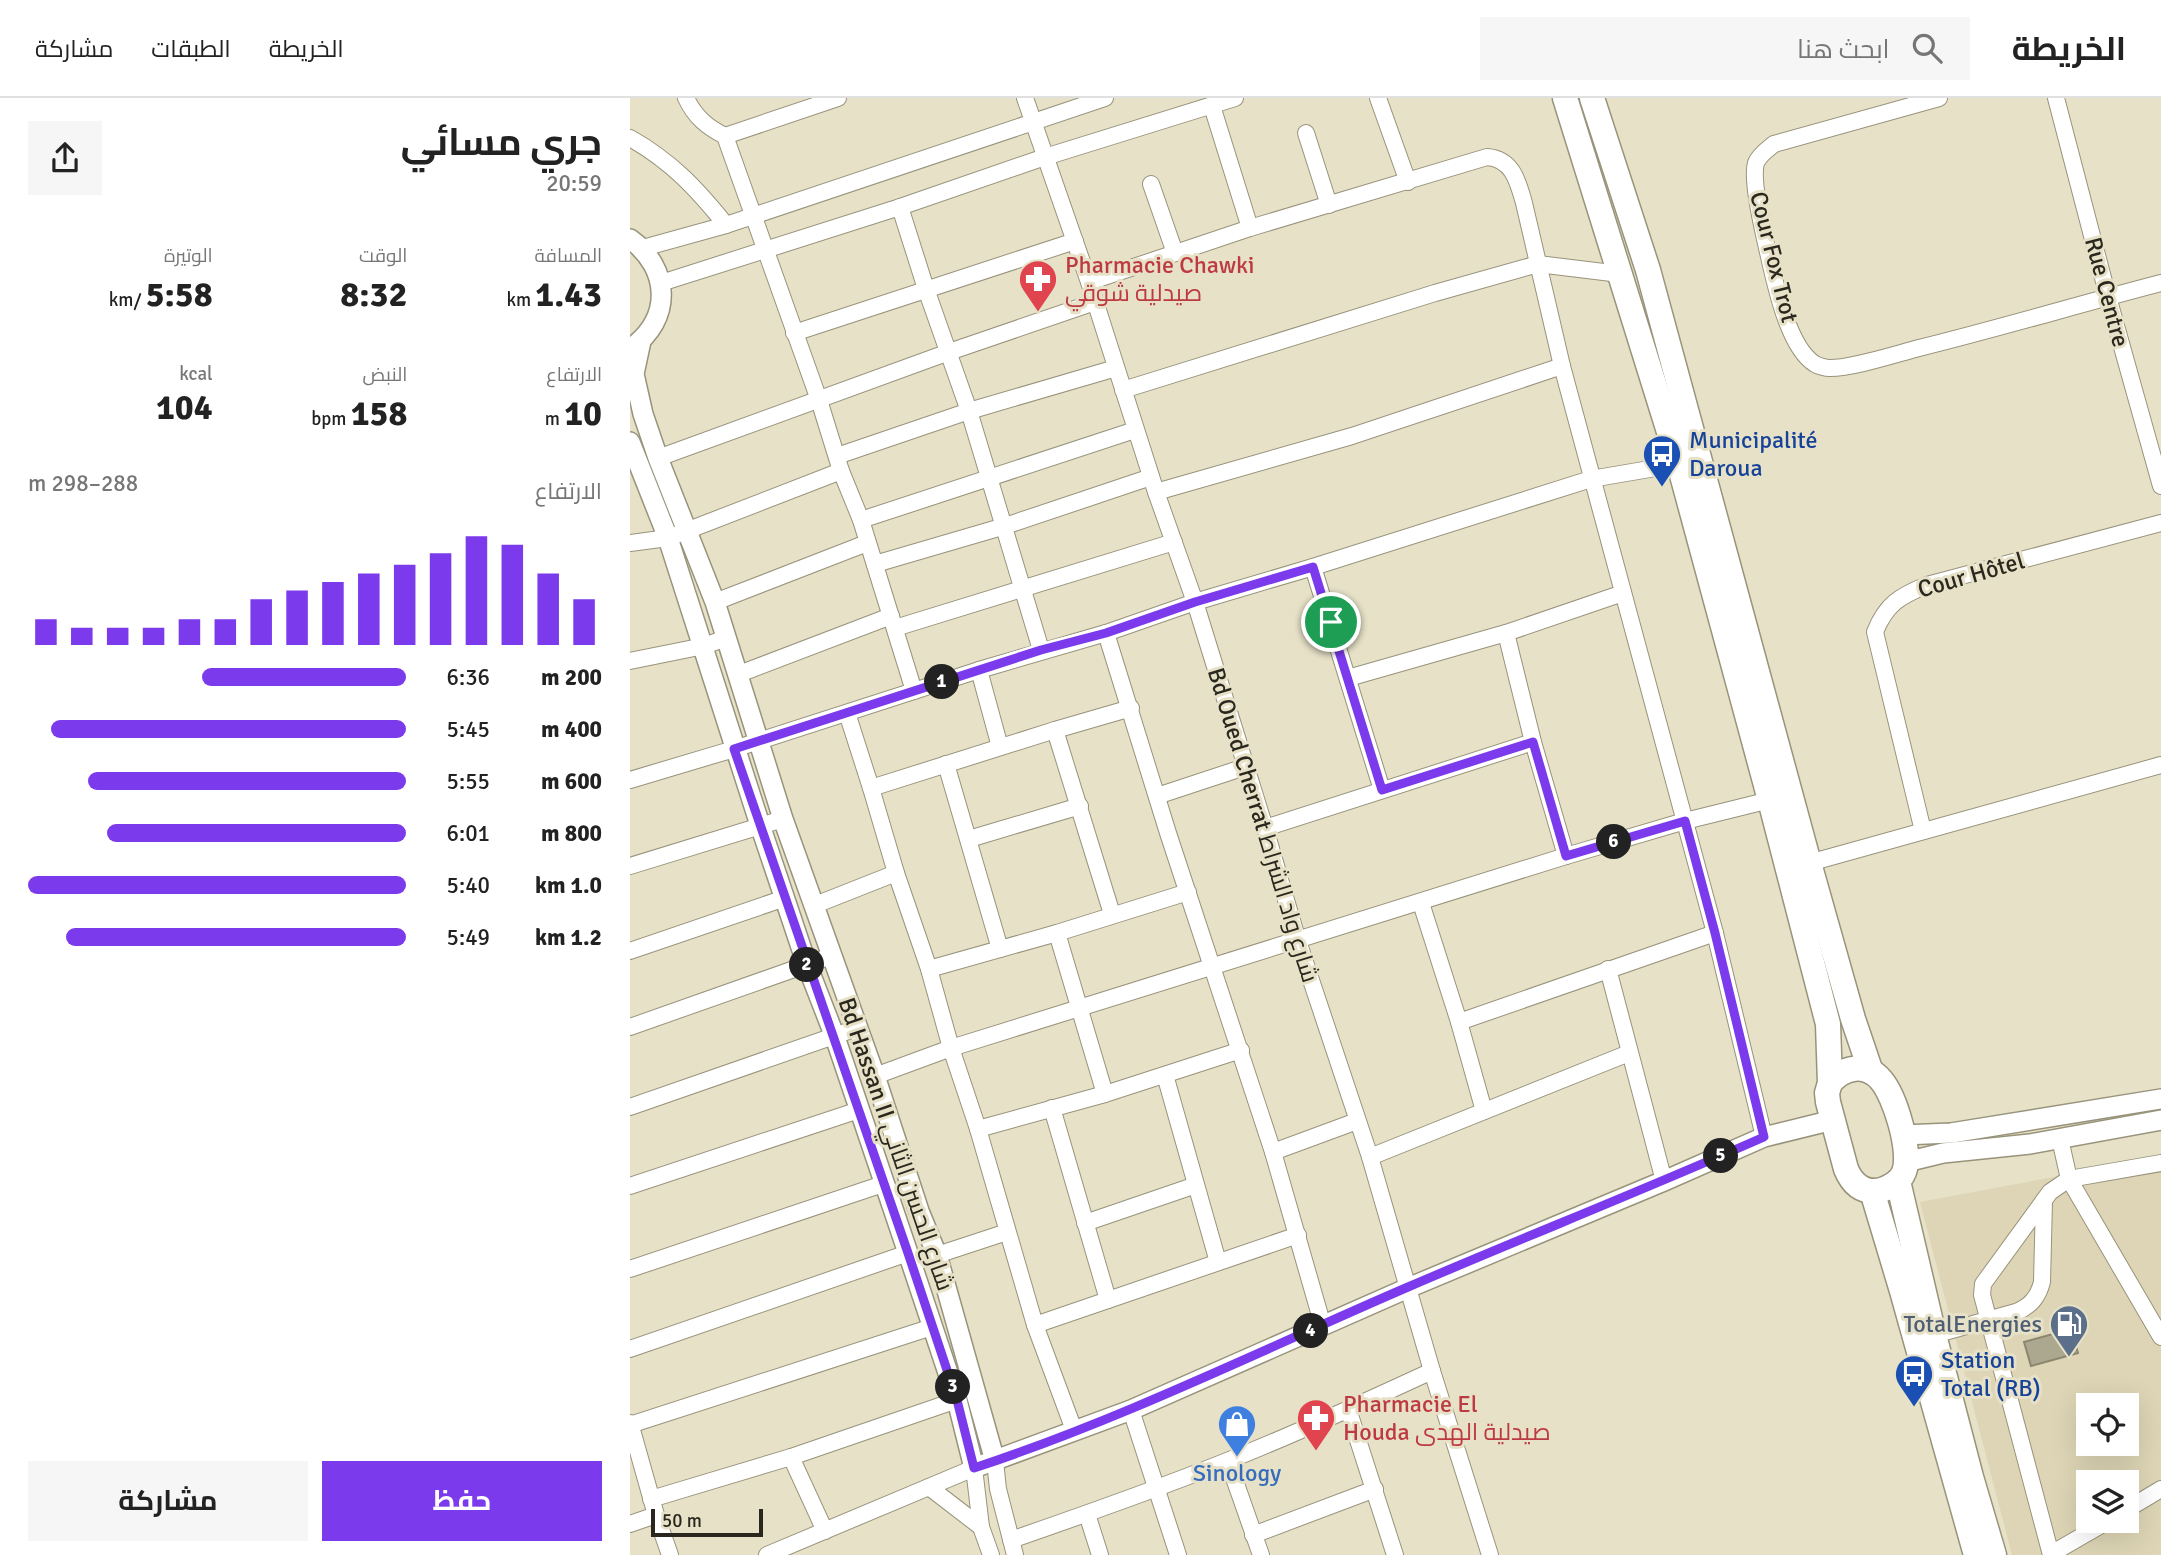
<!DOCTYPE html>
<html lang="ar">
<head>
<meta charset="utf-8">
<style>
	:root { --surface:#fff; --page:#f6f6f6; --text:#222; --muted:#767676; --line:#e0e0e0; --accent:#7c3aed }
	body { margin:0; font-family:Signika,Cairo,sans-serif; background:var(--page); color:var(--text); direction:rtl; height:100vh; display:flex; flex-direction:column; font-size:26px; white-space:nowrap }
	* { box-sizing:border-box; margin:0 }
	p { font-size:23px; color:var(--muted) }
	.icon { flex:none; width:38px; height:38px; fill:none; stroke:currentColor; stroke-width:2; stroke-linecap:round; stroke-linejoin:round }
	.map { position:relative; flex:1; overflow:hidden; direction:ltr }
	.drawer { display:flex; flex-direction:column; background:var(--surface); width:630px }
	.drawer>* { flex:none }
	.controls { position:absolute; left:1446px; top:1295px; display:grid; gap:14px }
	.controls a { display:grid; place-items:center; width:63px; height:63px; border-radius:0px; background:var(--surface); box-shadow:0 7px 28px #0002; font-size:35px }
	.scale { position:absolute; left:21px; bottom:18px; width:112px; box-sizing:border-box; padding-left:7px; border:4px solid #2a281e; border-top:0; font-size:19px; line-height:24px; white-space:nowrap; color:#2a281e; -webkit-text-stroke:5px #e6e1c7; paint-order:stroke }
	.pin { position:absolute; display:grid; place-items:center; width:60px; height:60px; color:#fff; margin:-30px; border:4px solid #fff; border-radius:50%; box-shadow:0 2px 7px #0007 }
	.km { position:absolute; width:35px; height:35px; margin:-18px; border-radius:50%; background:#222; color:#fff; font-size:19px; line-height:35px; text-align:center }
	.round { display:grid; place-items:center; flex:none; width:74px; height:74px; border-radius:0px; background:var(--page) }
	.headline { display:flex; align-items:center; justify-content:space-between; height:119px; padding:0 28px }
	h1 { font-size:38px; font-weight:700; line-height:52px }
	.stats { display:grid; grid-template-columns:repeat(3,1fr); gap:10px; height:119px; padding:7px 28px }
	.stats div { display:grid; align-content:center }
	.stats b { font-size:35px; font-weight:700 }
	.stats small { font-size:19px; font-weight:400 }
	.stats p { font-size:19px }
	.chart { height:196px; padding:14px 28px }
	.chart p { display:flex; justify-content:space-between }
	.chart svg { width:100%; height:126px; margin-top:7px; stroke:var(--accent); stroke-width:6 }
	.action { display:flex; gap:14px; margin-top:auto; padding:14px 28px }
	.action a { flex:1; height:80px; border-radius:0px; background:var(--accent); color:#fff; font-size:28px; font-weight:700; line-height:80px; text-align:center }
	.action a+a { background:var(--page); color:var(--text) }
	ul { padding:0 28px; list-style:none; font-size:23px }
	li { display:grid; grid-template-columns:112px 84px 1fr; align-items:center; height:52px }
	li i { height:18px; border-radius:9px; background:var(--accent) }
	header { display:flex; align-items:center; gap:42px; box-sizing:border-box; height:98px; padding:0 35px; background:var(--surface); border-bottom:2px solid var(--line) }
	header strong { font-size:33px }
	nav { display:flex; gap:38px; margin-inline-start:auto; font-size:24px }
	.search { width:490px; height:63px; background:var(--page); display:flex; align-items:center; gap:18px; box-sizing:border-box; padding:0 24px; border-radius:0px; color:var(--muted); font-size:26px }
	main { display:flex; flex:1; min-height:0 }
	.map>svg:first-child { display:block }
</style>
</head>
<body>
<header>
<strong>الخريطة</strong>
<div class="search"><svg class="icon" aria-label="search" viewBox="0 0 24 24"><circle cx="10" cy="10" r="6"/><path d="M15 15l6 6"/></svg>ابحث هنا</div>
<nav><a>الخريطة</a><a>الطبقات</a><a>مشاركة</a></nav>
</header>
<main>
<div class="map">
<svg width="1531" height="1457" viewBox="0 0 1531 1457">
	<rect width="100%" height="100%" fill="#e6e1c7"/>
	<path fill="#ddd5b5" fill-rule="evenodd" d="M 1531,1059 L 1531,1457 L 1382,1457 L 1290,1104 ZM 1458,1307 L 1496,1307 L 1496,1346 L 1458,1346 ZM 1458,1384 L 1496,1384 L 1496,1423 L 1458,1423 Z"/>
	<polygon fill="#aca78f" stroke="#8c866f" stroke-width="2" points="1441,1231 1448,1255 1401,1268 1394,1244"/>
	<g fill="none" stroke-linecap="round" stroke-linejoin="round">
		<g stroke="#98937b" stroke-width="18">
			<g id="minor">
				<path d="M 56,0 C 65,19 77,29 95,38 L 189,302 L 211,373 L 231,422 L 284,593"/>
				<polyline points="395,0 459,184 526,394 565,504 635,730 668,843 740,1059 802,1273 860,1457"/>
				<polyline points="748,0 778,84"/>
				<path d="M 1309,0 L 1144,46 C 1138,51 1129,57 1126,65 C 1121,82 1133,132 1137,150 C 1144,180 1157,249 1185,266 C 1188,268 1196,270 1200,270 C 1223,270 1266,256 1289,250 C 1370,230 1450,206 1531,185"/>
				<polyline points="1426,0 1478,199 1531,388"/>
				<polyline points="582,8 620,130"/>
				<polyline points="676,35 699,107"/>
				<polyline points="95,38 208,0"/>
				<path d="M 0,40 C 41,63 67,91 96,127"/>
				<polyline points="521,86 545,155"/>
				<polyline points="270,109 296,191 339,313 411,552"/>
				<polyline points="13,150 96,127 475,0"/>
				<path d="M 459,184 L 620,130 L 857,59 C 883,61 888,84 894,105 L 932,268 L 1085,835 L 1134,1039"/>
				<polyline points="31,185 270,109 415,59 605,0"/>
				<polyline points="164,235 445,143"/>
				<polyline points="493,292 805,195 908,166 990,176"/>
				<polyline points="207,358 339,313 486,270"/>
				<polyline points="28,360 319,254 465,204"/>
				<polyline points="526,394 722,338 932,268"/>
				<polyline points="231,422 505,332"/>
				<polyline points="0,445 38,440 211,373"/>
				<polyline points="245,466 375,428 521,379"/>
				<polyline points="683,469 752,692"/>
				<polyline points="85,504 237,445"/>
				<polyline points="265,530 544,444"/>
				<polyline points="476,535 538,735 643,1054 693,1228"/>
				<polyline points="876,535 903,644 936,758"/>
				<polyline points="0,563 74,548 96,540"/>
				<polyline points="349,572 370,649"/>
				<polyline points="109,576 261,518"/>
				<polyline points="718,580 876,535 993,495"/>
				<polyline points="217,615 241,690 266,775 299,871 321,950 348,1031 405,1227 444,1332"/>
				<polyline points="425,632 482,816"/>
				<polyline points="316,666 370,851"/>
				<polyline points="0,682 104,651 349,572 476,535 565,504 683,469 961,381 1049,366"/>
				<polyline points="241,690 425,632 501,610"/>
				<polyline points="527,698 615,669"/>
				<polyline points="635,730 903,644"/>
				<path d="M 1293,733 L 1245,534 C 1256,506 1270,498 1297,487 L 1531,425"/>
				<polyline points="339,741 450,708"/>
				<polyline points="1179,765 1531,667"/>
				<polyline points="0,768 153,721"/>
				<polyline points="791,805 829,924 854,1013"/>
				<polyline points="185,807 266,775"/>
				<polyline points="427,835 475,996"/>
				<polyline points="0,853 155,800"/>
				<polyline points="299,871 427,835 558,794"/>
				<polyline points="978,871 1034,1083"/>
				<polyline points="829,924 1085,835"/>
				<polyline points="0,929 201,858"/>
				<polyline points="535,977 588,1164"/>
				<polyline points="245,978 321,950 936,758 1055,723 1140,702"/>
				<polyline points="0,1009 227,930"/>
				<polyline points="422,1010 478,1202"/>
				<polyline points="348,1031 475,996 611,952"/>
				<polyline points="1430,1041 1439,1081 1531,1239"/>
				<polyline points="643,1054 727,1023"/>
				<polyline points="740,1059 999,955"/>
				<polyline points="0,1088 229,1012"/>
				<polyline points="455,1125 566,1087"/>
				<polyline points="307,1157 377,1134"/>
				<polyline points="0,1171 253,1086"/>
				<polyline points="405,1227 668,1137"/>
				<path d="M 1304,1237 L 1386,1214 C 1401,1208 1408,1199 1412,1184 L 1414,1102"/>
				<polyline points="0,1251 278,1155"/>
				<polyline points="718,1311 765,1457"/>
				<polyline points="501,1312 548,1457"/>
				<polyline points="0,1325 26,1417 40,1457"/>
				<polyline points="0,1327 302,1229"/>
				<polyline points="161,1359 195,1433"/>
				<polyline points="365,1363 368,1391 385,1457"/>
				<polyline points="598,1363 631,1457"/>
				<polyline points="299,1389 351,1429"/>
				<polyline points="21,1401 161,1359 327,1302"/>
				<polyline points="1496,1412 1531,1391"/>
				<polyline points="457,1416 470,1457"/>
				<polyline points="0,1426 26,1417"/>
				<polyline points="623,1437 745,1391"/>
				<path d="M 381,1442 C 453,1417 525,1392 597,1363 C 666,1336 734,1304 802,1273"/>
				<polyline points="1421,1456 1478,1423"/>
				<polyline points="137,1457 344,1370 351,1429 361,1457"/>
				<polyline points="1421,1457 1352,1197 1353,1186 1420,1094 1439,1081 1531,1065"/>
			</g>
		</g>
		<g stroke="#98937b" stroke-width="22">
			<g id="tertiary">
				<path d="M 0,141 C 40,170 43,221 1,250"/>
				<polyline points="11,243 4,276 13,316 28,360 85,504 153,721 245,978 289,1113 307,1157 365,1363"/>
				<polyline points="0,344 38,440 130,727 177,867 205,939 278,1155 327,1302 344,1370 501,1312 778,1190 1034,1083 1134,1039 1203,1022"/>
				<polyline points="1273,1037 1321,1035 1531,1001"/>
				<polyline points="1276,1064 1313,1055 1400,1046 1531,1022"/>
			</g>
		</g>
		<g stroke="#98937b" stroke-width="27">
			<g id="trunk">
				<path d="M 935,0 L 1049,366 L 1140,702 L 1198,926 L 1200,985 L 1197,995 L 1198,1004 L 1216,1071 C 1221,1083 1229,1093 1244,1093 C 1254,1093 1270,1085 1274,1074 C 1282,1054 1265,998 1251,982 C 1236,964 1213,969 1200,985"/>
				<polyline points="962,0 1018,172 1179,765 1223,921 1241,974"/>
				<polyline points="1268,1083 1304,1237 1341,1379 1364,1457"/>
				<polyline points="1242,1093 1272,1193 1346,1457"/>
			</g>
		</g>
		<use href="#minor" stroke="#fff" stroke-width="16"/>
		<use href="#tertiary" stroke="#fff" stroke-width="19"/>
		<use href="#trunk" stroke="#fff" stroke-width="24"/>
	</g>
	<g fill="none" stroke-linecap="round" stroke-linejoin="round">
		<g stroke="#fff" stroke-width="14">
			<path id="route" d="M 683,469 L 752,692 L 903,644 L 936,758 L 1055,723 L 1085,835 L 1134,1039 C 1016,1091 897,1138 778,1189 C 634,1251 493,1321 344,1370 L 327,1302 L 278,1155 L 104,651 L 411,552 L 476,535 L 565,504 Z"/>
		</g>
		<use href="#route" stroke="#7c3aed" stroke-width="9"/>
	</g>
	<defs>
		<g id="pharmacy-pin" transform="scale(2.0125)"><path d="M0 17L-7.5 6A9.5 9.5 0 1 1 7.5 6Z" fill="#e0444e" stroke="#e6e1c7"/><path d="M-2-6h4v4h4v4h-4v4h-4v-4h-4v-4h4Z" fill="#fff"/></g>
		<g id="bus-pin" transform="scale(2.0125)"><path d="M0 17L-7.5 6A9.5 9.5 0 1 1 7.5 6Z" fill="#1a4fb4" stroke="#e6e1c7"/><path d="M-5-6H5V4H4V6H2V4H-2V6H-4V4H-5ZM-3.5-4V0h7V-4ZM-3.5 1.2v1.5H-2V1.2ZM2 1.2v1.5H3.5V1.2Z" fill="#fff"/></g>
		<g id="fuel-pin" transform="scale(2.0125)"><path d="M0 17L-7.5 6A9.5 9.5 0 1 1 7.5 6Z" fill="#5c6f8a" stroke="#e6e1c7"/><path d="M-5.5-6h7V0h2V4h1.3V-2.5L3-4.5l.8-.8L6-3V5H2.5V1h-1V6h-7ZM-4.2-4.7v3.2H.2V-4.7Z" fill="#fff"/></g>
		<g id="shop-pin" transform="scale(2.0125)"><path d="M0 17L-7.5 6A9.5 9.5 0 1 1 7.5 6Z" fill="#3f7fe0" stroke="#e6e1c7"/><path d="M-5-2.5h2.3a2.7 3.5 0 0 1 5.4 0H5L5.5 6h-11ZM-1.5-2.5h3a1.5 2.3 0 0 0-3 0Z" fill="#fff"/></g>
	</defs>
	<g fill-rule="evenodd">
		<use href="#pharmacy-pin" x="408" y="181"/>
		<use href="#bus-pin" x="1032" y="356"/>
		<use href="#fuel-pin" x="1439" y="1226"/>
		<use href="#bus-pin" x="1284" y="1276"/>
		<use href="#pharmacy-pin" x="686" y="1320"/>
		<use href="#shop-pin" x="607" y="1326"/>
	</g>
	<g text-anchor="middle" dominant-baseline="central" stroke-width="6" stroke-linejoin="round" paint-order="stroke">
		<g font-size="24" fill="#2a281e" stroke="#e6e1c7">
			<text transform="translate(1144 159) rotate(76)">Cour Fox Trot</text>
			<text transform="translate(1477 194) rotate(75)">Rue Centre</text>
			<text transform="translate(1341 477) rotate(-16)">Cour Hôtel</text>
			<text transform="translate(633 727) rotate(73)">Bd Oued Cherrat شارع واد الشراط</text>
			<text transform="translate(266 1046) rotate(71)">Bd Hassan II شارع الحسن الثاني</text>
		</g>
		<g font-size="24" fill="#be3a42" stroke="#e6e1c7" text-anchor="start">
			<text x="435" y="167">Pharmacie Chawki<tspan x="435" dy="28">صيدلية شوقي</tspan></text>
			<text x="713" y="1306">Pharmacie El<tspan x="713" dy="28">Houda صيدلية الهدى</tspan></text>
		</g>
		<g font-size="24" fill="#164399" stroke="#e6e1c7" text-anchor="start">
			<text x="1059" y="342">Municipalité<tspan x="1059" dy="28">Daroua</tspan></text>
			<text x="1311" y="1262">Station<tspan x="1311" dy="28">Total (RB)</tspan></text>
		</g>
		<g font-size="24" fill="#4e5e75" stroke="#e6e1c7" text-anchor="end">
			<text x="1412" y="1226">TotalEnergies</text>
		</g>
		<g font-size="24" fill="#366cbe" stroke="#e6e1c7">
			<text x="607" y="1375">Sinology</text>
		</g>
	</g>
</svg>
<div class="controls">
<a><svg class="icon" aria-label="locate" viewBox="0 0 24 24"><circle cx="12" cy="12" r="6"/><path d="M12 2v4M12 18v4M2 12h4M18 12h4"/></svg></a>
<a><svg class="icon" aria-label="layers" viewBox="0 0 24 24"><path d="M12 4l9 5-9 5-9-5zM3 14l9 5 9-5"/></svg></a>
</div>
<div class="scale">50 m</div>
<div class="pin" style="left:701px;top:524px;background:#1e9e55"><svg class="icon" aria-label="arrive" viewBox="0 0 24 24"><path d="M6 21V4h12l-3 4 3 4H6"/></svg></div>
<b class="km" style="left:312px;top:584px">1</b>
<b class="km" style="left:177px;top:867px">2</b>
<b class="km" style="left:323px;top:1289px">3</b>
<b class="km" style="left:681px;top:1233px">4</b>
<b class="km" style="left:1091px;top:1058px">5</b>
<b class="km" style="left:984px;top:744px">6</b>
</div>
<section class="drawer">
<div class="headline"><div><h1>جري مسائي</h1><p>20:59</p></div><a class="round"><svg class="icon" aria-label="share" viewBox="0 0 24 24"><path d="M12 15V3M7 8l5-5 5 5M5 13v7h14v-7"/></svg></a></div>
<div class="stats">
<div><p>المسافة</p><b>1.43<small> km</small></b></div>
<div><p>الوقت</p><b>8:32</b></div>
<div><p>الوتيرة</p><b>5:58<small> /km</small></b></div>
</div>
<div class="stats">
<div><p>الارتفاع</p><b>10<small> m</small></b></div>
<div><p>النبض</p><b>158<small> bpm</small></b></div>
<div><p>kcal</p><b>104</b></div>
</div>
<div class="chart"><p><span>الارتفاع</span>288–298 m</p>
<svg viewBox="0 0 160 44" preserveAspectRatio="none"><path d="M5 44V35M15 44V38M25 44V38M35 44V38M45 44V35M55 44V35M65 44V28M75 44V25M85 44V22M95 44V19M105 44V16M115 44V12M125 44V6M135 44V9M145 44V19M155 44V28"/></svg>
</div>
<ul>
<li><b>200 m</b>6:36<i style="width:54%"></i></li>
<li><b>400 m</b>5:45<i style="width:94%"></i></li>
<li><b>600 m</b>5:55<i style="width:84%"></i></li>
<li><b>800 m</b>6:01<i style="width:79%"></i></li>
<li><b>1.0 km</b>5:40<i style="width:100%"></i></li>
<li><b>1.2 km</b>5:49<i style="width:90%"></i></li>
</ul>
<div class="action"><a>حفظ</a><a>مشاركة</a></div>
</section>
</main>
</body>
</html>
